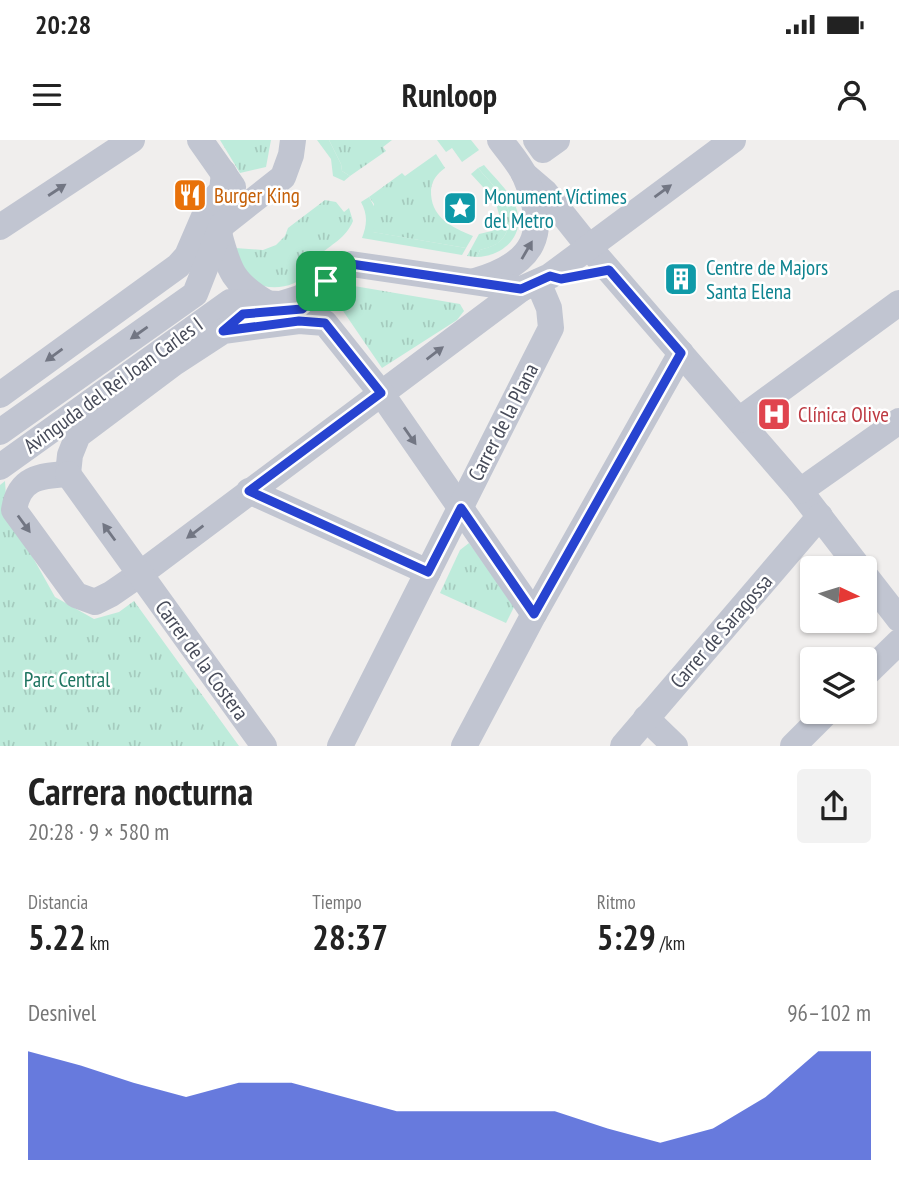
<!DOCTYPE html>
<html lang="es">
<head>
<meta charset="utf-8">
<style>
	:root { --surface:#fff; --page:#f2f2f2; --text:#222; --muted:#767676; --accent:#2743d0 }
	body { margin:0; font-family:"PT Sans Narrow",sans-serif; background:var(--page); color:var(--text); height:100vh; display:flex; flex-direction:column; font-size:26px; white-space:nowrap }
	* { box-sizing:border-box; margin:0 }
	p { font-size:23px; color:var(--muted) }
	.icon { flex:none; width:38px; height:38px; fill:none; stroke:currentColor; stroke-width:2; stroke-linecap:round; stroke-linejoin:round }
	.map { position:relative; height:606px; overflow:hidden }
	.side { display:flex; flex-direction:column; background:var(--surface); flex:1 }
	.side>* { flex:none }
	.needle { width:46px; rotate:94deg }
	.tools { position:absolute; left:800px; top:416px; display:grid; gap:14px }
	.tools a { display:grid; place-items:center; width:77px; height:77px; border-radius:7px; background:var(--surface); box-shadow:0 2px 5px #0004; font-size:35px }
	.pin { position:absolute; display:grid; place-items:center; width:60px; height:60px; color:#fff; margin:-30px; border-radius:14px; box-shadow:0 4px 10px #0006 }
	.round { display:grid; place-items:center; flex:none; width:74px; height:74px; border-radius:7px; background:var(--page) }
	.overview { display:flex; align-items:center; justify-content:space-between; height:119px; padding:0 28px }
	h1 { font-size:38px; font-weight:800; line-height:52px }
	.figures { display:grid; grid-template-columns:repeat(3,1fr); gap:10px; height:119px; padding:7px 28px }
	.figures div { display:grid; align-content:center }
	.figures b { font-size:35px; font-weight:800 }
	.figures small { font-size:19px; font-weight:400 }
	.figures p { font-size:19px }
	.chart { height:196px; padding:14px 28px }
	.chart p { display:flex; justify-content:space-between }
	.chart svg { width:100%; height:126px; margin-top:7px; fill:var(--accent); opacity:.7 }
	.status { display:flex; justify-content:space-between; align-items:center; height:49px; padding:0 35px; background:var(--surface); direction:ltr }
	.status svg { height:19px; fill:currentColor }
	header { display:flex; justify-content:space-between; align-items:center; height:91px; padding:0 28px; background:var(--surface); font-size:32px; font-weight:800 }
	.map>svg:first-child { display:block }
</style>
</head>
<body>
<div class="status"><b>20:28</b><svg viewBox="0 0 49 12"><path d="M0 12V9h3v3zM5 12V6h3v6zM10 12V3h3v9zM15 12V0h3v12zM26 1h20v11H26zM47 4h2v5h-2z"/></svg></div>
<header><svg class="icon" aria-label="menu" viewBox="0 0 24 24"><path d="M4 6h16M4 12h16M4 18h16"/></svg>Runloop<svg class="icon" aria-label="person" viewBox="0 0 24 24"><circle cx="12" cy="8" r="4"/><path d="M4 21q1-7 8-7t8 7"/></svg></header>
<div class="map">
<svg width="899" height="606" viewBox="0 0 899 606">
	<defs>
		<pattern id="grass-tufts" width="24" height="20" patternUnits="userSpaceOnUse" patternTransform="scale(1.75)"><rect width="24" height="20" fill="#beebdb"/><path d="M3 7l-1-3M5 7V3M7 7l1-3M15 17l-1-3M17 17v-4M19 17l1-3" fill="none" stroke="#a5cbbe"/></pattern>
	</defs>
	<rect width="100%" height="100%" fill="#f0eeed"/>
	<g fill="url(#grass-tufts)">
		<polygon points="220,0 271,0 266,27 240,33"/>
		<polygon points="329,0 392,0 383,7 386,11 350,36 342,31 341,24"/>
		<path d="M 436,14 L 445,28 C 437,34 432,40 431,50 C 430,77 451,87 473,96 L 466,108 L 372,92 L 374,64 L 369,57 L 402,33 L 405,36 Z"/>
		<path d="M 478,28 C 493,46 518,67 507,91 C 501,104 494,106 480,110 L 477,117 L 467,116 L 479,94 L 492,91 L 500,78 L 495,60 L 471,34 Z"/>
		<path d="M 325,60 L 336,62 L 344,72 L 349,68 L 353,81 C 345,100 329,105 315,119 C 311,123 311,128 308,133 C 296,148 268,152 253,141 C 245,134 239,117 235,108 L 263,110 L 276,105 L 285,96 L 288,88 Z"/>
		<polygon points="354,146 460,164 464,171 457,180 382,228 339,165"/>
		<polygon points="5,341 7,371 55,457 94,479 119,472 134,461 239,606 0,606 0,345"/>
		<polygon points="469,403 515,465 506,483 440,453 460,410"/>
	</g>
	<g fill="#beebdb">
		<polygon points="317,0 329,0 341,24 342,31 350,36 344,41 333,36 331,19"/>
		<polygon points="437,0 471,0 479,10 462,22 452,8 446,12"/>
		<path d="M 484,25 C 493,36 505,47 512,59 C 530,89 508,116 477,117 L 480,110 C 493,106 501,104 507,91 C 518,67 493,46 478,28 Z"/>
		<path d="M 369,57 L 376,70 L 373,92 L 466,108 L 462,115 L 362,98 C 367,85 368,75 361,62 Z"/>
	</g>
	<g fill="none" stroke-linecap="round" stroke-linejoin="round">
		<g stroke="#c1c5d1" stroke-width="26">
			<polyline points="200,0 233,47"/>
			<polyline points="536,0 543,10 557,0"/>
			<polyline points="524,34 545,52 588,106 800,351 860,429"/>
			<polyline points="0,87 132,0"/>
			<path d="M 219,93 C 229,131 233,143 267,163"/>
			<path d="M 475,141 C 534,124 550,94 525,36 C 519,23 508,11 500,0"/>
			<polyline points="0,255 178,126 187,116 209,65 222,50 224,33"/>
			<polyline points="739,280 899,163"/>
			<polyline points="0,292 195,154 222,85 283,37 291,15 293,0"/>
			<polyline points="0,327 230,162 281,164 300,158 351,124 521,149 550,136 733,0"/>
			<path d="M 68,334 C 40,336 19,337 14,370 L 76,455 L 95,462 L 111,454 L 140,434 L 521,149"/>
			<polyline points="68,334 70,315 78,295 174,223 223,191 299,181 325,183 381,253 534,474"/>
			<polyline points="68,334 264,606"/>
			<polyline points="249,351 428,432"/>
			<polyline points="800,351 899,281"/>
			<polyline points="864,434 899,479"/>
			<polyline points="864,536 899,502"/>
			<polyline points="646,578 675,606"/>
			<polyline points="340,606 551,188 549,168 538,142"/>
			<polyline points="464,606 534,474 681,213"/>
			<polyline points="623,606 820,376"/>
			<polyline points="793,606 827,572"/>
		</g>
	</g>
	<defs><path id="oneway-solid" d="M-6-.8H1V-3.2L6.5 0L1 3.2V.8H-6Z" transform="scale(1.75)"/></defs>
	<g fill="#727683">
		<use href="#oneway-solid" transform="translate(57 50) rotate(-33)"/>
		<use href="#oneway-solid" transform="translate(663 51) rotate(-36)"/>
		<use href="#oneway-solid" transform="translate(527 110) rotate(-60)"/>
		<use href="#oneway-solid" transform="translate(139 193) rotate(145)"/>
		<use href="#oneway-solid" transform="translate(435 213) rotate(-37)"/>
		<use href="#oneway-solid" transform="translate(54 215) rotate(144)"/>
		<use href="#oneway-solid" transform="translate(410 296) rotate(55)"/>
		<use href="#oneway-solid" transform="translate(24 384) rotate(54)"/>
		<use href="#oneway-solid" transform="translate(109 392) rotate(-126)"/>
		<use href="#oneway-solid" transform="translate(195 392) rotate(143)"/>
	</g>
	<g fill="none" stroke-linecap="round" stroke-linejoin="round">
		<g stroke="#fff" stroke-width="14">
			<polygon id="route" points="351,124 521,149 550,136 561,139 609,130 681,213 534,474 461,368 428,432 249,351 381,253 325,183 299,181 223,191 243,174 302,169 318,155 326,141"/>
		</g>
		<use href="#route" stroke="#2743d0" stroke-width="9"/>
	</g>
	<defs>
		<g id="restaurant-square" transform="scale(1.75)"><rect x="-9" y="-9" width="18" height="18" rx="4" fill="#e8710a" stroke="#fff"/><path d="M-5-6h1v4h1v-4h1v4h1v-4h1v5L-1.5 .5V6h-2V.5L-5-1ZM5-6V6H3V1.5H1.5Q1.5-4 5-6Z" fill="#fff"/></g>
		<g id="sight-square" transform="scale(1.75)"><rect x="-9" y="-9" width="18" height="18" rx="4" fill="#0f9aa8" stroke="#fff"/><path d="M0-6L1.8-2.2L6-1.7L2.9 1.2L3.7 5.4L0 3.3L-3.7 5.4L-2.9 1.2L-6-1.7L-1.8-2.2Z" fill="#fff"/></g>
		<g id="building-square" transform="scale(1.75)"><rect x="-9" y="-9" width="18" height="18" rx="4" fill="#0f9aa8" stroke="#fff"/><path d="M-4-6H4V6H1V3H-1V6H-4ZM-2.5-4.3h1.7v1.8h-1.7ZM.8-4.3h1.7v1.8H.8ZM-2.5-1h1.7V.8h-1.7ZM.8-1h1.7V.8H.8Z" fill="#fff"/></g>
		<g id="hospital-square" transform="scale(1.75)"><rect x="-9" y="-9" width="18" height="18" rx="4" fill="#e0444e" stroke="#fff"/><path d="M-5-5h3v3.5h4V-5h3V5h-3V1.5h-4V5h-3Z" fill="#fff"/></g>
	</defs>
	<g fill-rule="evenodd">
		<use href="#restaurant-square" x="190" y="55"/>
		<use href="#sight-square" x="460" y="68"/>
		<use href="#building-square" x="681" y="139"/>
		<use href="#hospital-square" x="774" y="274"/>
	</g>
	<g text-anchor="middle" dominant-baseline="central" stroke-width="5" stroke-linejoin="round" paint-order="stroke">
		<g font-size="21" fill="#c56008" stroke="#fff" text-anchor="start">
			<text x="214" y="55">Burger King</text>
		</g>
		<g font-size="21" fill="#0d838f" stroke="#fff" text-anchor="start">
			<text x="484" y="56">Monument Víctimes<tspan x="484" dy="24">del Metro</tspan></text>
			<text x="706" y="127">Centre de Majors<tspan x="706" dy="24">Santa Elena</tspan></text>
		</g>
		<g font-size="21" fill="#474b59" stroke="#fff">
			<text transform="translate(113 245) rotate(-36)">Avinguda del Rei Joan Carles I</text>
			<text transform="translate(503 282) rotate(-63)">Carrer de la Plana</text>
			<text transform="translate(721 491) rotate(-49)">Carrer de Saragossa</text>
			<text transform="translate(202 520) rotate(54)">Carrer de la Costera</text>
		</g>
		<g font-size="21" fill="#be3a42" stroke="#fff" text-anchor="start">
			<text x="798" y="274">Clínica Olive</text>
		</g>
		<g font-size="21" fill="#1e7460" stroke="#fff">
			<text x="67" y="539">Parc Central</text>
		</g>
	</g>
</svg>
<div class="tools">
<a><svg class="needle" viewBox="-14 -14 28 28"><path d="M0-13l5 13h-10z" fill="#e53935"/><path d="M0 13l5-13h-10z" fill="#767676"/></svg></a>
<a><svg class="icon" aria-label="layers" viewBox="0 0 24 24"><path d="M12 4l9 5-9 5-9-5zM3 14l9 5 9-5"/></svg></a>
</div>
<div class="pin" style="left:326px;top:141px;background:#1e9e55"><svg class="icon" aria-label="arrive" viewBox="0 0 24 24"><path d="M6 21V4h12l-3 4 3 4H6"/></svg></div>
</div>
<section class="side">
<div class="overview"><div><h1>Carrera nocturna</h1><p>20:28 · 9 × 580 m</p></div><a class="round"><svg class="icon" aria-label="share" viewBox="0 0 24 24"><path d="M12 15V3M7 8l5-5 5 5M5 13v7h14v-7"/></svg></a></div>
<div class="figures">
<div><p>Distancia</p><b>5.22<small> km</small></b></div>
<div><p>Tiempo</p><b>28:37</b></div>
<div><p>Ritmo</p><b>5:29<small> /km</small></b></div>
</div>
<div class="chart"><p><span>Desnivel</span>96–102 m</p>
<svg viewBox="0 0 160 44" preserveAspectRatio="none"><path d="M0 44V6L10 11L20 17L30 22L40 17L50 17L60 22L70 27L80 27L90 27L100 27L110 33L120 38L130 33L140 22L150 6L160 6V44z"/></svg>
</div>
</section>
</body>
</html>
